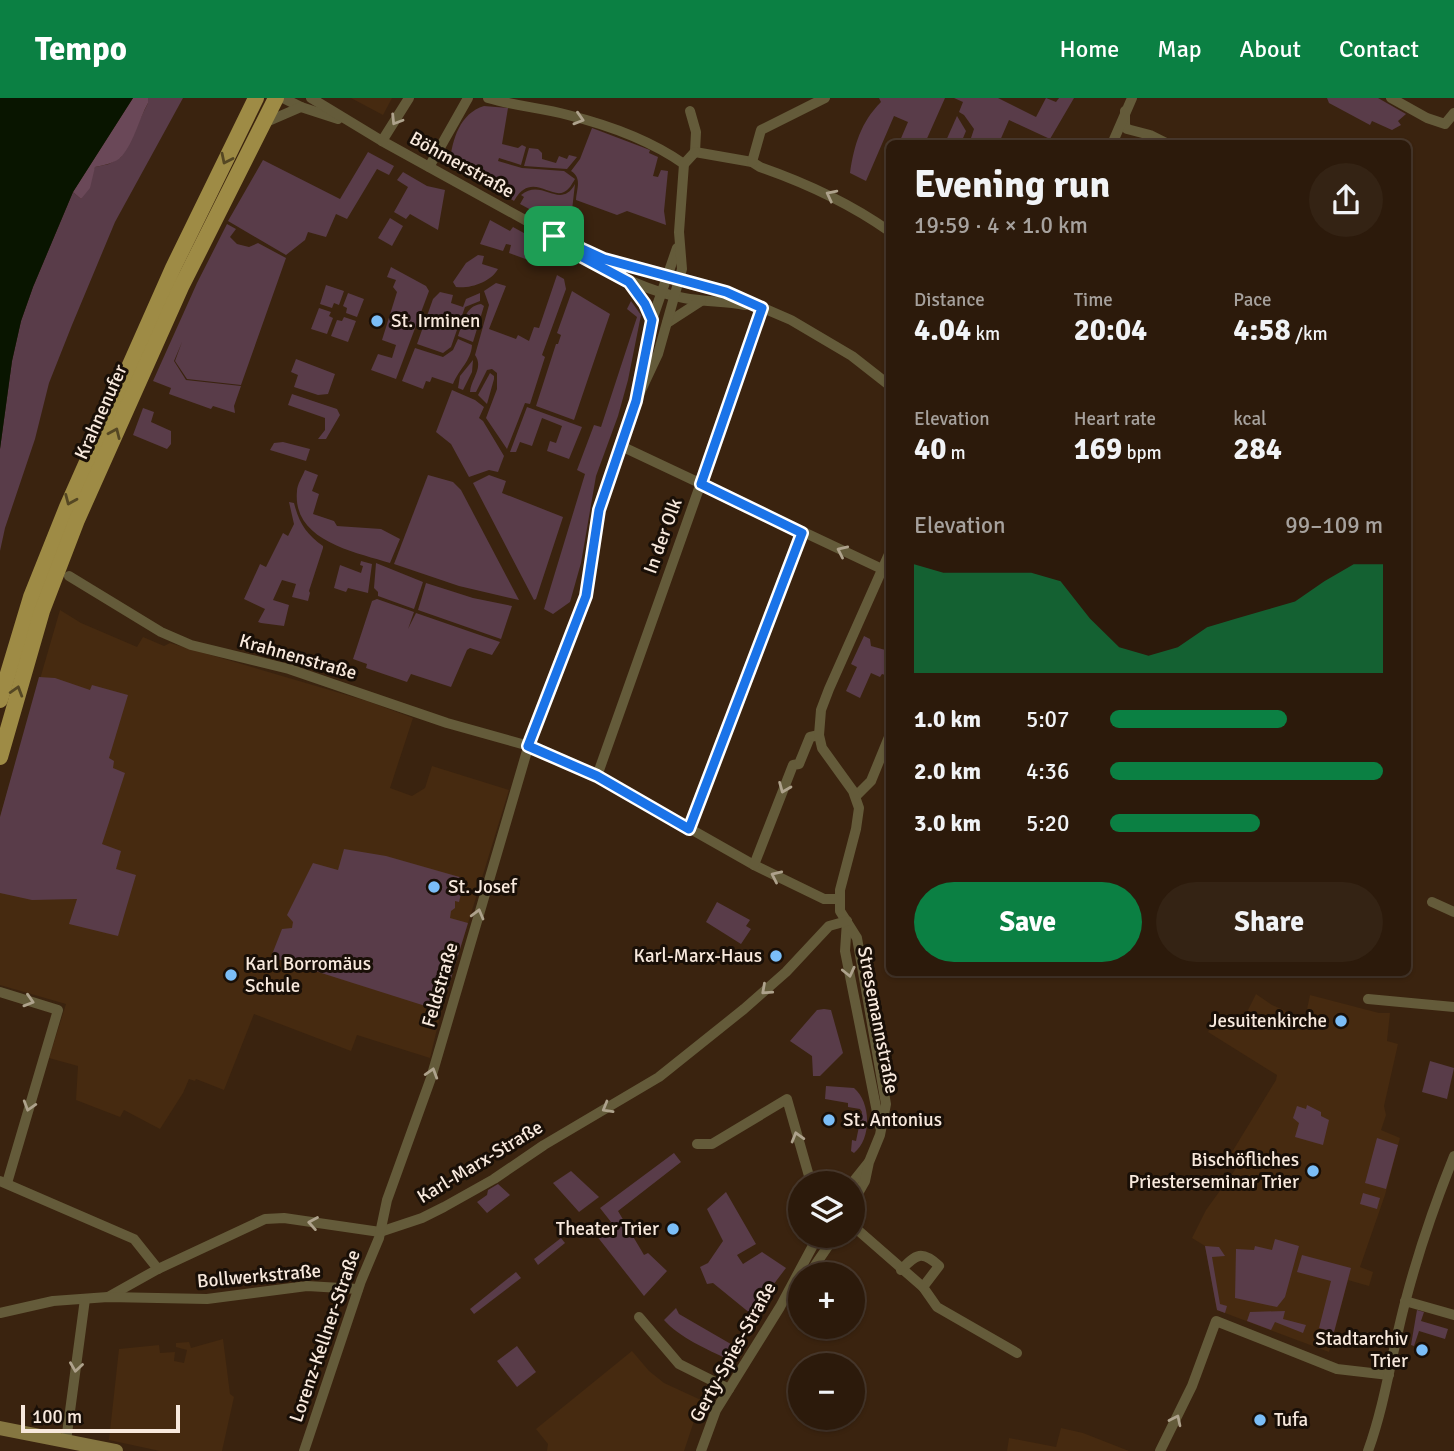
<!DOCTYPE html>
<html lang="en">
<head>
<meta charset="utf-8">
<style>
	:root { --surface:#2c1a0b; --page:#342314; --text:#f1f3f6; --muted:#a6a19d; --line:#48382c; --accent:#0b8043 }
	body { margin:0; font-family:Signika,sans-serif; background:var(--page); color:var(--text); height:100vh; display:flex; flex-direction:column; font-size:26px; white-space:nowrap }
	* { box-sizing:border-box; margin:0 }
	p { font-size:23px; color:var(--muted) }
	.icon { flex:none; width:38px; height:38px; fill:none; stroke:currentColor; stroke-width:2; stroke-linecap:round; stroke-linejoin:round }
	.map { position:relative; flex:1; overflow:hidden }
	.panel { position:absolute; left:886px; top:42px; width:525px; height:836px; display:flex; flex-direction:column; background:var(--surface); border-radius:10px; box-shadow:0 2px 5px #0004,0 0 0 2px var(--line) }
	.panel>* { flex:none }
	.controls { position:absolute; left:788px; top:1073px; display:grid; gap:14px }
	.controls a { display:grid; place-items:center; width:77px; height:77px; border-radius:50%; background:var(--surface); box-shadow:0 2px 5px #0004,0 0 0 2px var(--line); font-size:35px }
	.scale { position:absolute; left:21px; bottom:18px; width:159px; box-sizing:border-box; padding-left:7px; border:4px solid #f8e9dd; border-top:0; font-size:19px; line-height:24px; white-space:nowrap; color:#f8e9dd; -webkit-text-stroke:5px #190f07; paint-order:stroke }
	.pin { position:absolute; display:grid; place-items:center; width:60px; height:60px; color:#fff; margin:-30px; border-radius:14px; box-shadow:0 4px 10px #0006 }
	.round { display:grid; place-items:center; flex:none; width:74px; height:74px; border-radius:37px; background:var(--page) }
	.summary { display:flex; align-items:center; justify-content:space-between; height:119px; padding:0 28px }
	h1 { font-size:38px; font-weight:700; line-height:52px }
	.figures { display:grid; grid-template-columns:repeat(3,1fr); gap:10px; height:119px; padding:7px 28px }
	.figures div { display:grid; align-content:center }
	.figures b { font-size:30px; font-weight:700 }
	.figures small { font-size:19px; font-weight:400 }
	.figures p { font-size:19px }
	.chart { height:196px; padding:14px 28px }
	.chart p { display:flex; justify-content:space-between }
	.chart svg { width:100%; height:126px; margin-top:7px; fill:var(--accent); opacity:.7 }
	.action { display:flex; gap:14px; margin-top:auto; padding:14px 28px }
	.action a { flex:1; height:80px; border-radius:42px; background:var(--accent); color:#fff; font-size:28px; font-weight:700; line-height:80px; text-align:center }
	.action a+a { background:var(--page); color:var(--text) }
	ul { padding:0 28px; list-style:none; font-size:23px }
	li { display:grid; grid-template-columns:112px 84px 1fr; align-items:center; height:52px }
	li i { height:18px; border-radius:9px; background:var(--accent) }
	header { display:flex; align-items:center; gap:42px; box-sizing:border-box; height:98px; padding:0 35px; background:var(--accent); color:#fff }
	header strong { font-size:33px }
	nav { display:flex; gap:38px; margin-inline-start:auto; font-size:24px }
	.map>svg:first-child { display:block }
</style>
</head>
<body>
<header>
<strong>Tempo</strong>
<nav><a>Home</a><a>Map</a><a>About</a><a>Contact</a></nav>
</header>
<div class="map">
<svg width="1454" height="1353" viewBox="0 0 1454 1353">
	<rect width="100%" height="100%" fill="#3a230f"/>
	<g fill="#462a10">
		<polygon points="351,0 392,0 383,17"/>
		<polygon points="60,512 81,525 137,549 143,539 164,548 170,545 367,603 413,620 390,690 412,698 425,690 432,668 509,692 442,910 430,960 357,937 351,953 254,916 224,992 196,981 195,983 189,981 183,995 160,1031 124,1012 120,1019 76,1002 78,968 49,960 66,906 0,887 0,719"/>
		<polygon points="1256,896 1272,907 1305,921 1310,897 1379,915 1390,915 1387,943 1398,946 1384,1008 1386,1017 1381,1032 1400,1040 1385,1097 1360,1169 1373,1174 1369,1188 1348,1182 1329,1254 1217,1212 1205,1148 1192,1140 1206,1112 1240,1065 1229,1059 1276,982 1277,977 1208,934 1217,916 1233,927 1238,921 1243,922"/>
		<polygon points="223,1241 230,1296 234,1299 222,1353 160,1353 109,1342 119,1251 159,1247 160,1255 175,1254 174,1263 184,1265 187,1252 176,1249 176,1245 189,1244 191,1250"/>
		<polygon points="632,1253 649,1273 664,1285 701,1302 684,1353 547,1353 548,1346 536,1331"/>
		<polygon points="1061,1330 1083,1335 1129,1353 1007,1353 1009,1340 1056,1349"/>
	</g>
	<g fill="#593c49">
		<polygon points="148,0 183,0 115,124 72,227 49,285 35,341 5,430 0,453 0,351 12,263 21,223 33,189 73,94 81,101 95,69 109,66 121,59 148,5"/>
		<path d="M 879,0 L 945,0 L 925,45 L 899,45 L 908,24 L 894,18 L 866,83 L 850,75 C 854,47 861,24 881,4 Z"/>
		<polygon points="954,0 998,0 1036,19 1046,0 1056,4 1059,0 1074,0 1050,41 1009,22 999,45 969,46 974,31 964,17 959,14 963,4"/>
		<polygon points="1327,0 1378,0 1406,16 1398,23 1401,27 1392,32 1372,23 1370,27 1329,5"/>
		<path d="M 484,8 L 508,10 L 502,46 L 518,50 L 522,47 L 526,49 L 521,67 L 499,60 L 498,63 L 522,70 L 564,73 L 575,81 C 572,86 569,92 564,94 C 550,101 531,73 514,103 L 450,64 C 452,42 460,15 484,8 Z"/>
		<polygon points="957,18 966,33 961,45 945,45"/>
		<path d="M 592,30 L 650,52 L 649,55 L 658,59 L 653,78 L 658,79 L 661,72 L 668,73 L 664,113 L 666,127 L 627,113 L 617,117 L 576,102 C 577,90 582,80 571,73 L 580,61 Z"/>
		<polygon points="529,50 538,51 542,55 542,61 556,65 559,58 567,61 569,57 577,59 567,71 524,68"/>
		<polygon points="368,54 394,68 389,77 377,71 347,121 336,116 326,139 308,134 305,142 286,157 228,123 263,62 340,101"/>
		<polygon points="403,74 427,88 445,92 438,132 410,116 406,121 394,114 408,89 397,82"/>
		<path d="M 575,86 L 572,112 L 566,131 L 520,106 L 524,99 L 521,97 C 542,79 560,113 575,86 Z"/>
		<polygon points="390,120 403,128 392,148 378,140"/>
		<polygon points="490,122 510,133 513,129 542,145 554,155 548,164 534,159 531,163 509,155 511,147 506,146 503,153 480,146"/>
		<polygon points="227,126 236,131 230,139 237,146 249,149 258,145 286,160 241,287 187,281 175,263 182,244 174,263 186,282 241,288 234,308 235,315 213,308 211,311 169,296 171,290 153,283 197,185"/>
		<path d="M 478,157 L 484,158 L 482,166 L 498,171 C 491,184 470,191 456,189 L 453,184 L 466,165 Z"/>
		<polygon points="391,169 426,188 429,193 396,281 371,272 378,256 392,260 396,247 382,242 397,194 393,189 396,182 387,179"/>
		<path d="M 557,177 L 564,181 L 566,191 L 542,257 L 545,259 L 530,306 L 525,305 L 507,351 L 486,320 L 497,291 L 497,275 L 492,271 L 487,272 L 476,294 L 470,294 C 471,281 484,270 475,257 L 489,207 L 484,193 L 496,185 L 506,188 L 489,231 L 516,241 L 518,237 L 529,243 L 534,229 L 539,230 Z"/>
		<polygon points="326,187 344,193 339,207 334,205 332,210 320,206"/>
		<polygon points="572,193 610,216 574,322 536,308 556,246 558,246 561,237 557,235"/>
		<polygon points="440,194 453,197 451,205 463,209 466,201 480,195 480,203 465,209 451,249 443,255 417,246 433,201"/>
		<polygon points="348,195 364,201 357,219 346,215 347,210 343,208"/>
		<polygon points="631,203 641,217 628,282 618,318 596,378 581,465 570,504 553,516 544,511 585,376 577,372 594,327 601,329 637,219 627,211"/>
		<path d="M 481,206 L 484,208 L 473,244 L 458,238 C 463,225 465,208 481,206 Z"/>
		<polygon points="319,210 331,214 329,218 333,220 327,236 311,231"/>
		<polygon points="344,219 356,223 348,244 331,238 337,222 342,223"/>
		<path d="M 458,241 L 472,247 C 471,263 459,271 453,286 L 432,279 L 430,284 L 426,283 L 423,291 L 402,283 L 415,250 L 443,259 L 453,252 Z"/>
		<polygon points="296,261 335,276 328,296 318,297 294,289 298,277 291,274"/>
		<polygon points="473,262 472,274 463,292 458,290 460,278"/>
		<polygon points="490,275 494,278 494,281 487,306 478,297"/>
		<polygon points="452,292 475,302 484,309 479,320 483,323 504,358 498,374 489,372 469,379 451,346 436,334"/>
		<polygon points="292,296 337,311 340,317 326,341 318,341 325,332 325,320 288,307"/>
		<polygon points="527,309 582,329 569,361 547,353 550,343 556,345 562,328 542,320 532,348 520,344 516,354 510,354"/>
		<polygon points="143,310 154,314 151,324 171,333 171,346 167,351 133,337"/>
		<polygon points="283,344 310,351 306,363 270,352 274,345"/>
		<path d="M 305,372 L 318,377 L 312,393 L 319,396 L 313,416 L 334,423 L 337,428 L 381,431 L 400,441 L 390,465 C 355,454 292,443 297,393 C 297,387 302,379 305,372 Z"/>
		<polygon points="428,377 453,384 461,392 519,502 459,488 394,466"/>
		<polygon points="489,377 506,383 502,395 563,419 536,501 534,502 473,385"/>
		<path d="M 289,404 L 294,405 C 299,425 306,436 323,448 L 323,450 L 309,493 L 310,495 L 308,503 L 292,499 L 296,486 L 282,482 L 273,502 L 289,507 L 284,528 L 261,525 L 258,524 L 265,511 L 244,501 L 260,466 L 266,469 L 283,435 L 288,438 L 294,426 Z"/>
		<polygon points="361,463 372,466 368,495 348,490 346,494 334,490 340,467 361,475 363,468 360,467"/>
		<polygon points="376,465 423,484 414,511 378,498 378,494 374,490"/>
		<polygon points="426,485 473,500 512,508 501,541 418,512"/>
		<polygon points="377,501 414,514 408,531 416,515 500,544 492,557 470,550 467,552 451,589 411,576 407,584 366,570 367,566 353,561 372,503"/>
		<polygon points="864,538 870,541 871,548 889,553 886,565 889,570 885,577 882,576 880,579 871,575 860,600 846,593 857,569 851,566"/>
		<polygon points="39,579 55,580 90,592 92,587 128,597 109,660 114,663 113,670 125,675 102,746 121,753 116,771 136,777 118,838 69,826 77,801 32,802 0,795 0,719"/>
		<polygon points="344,751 386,758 463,780 459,787 463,788 459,804 455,803 455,810 451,813 450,820 468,825 442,910 438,912 271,859 282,831 292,830 293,824 287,817 313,765 338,772"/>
		<polygon points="717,804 750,822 746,828 751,831 741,846 706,824"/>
		<polygon points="824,911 831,912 843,955 820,978 813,978 812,958 790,943 817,912"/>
		<polygon points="1430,963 1454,970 1447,1001 1422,994"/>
		<path d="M 826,988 L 854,990 C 871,1004 872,1041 854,1055 L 851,1053 L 852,1042 L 856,1043 L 862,1014 L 860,1011 L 848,1009 L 848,1005 L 825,1001 Z"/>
		<polygon points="1307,1007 1321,1014 1321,1018 1329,1022 1323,1047 1295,1039 1299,1025 1293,1020 1297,1008 1306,1011"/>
		<polygon points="1377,1040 1398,1047 1386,1091 1365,1085"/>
		<polygon points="674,1055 681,1064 618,1113 644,1157 648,1155 667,1173 644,1198 596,1137 611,1124 600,1110"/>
		<polygon points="571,1073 599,1099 579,1114 553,1085"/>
		<polygon points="498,1086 510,1097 487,1115 477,1104 487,1097 488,1092"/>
		<polygon points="726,1094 756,1146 737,1157 743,1166 762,1154 786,1170 751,1216 713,1185 707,1186 700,1169 708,1165 723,1143 707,1111"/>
		<polygon points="1363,1095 1380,1100 1377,1111 1360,1106"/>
		<polygon points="561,1140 565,1145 538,1167 534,1161"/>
		<polygon points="1275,1141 1299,1148 1285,1199 1277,1209 1235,1200 1236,1151 1254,1152 1255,1148 1272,1152"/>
		<polygon points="1205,1148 1219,1149 1225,1158 1212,1159 1220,1206 1227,1208 1225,1215 1217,1212"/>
		<polygon points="1302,1157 1351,1170 1334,1234 1319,1230 1331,1183 1297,1174"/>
		<polygon points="516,1174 521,1180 474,1216 470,1211"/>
		<path d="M 676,1210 L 679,1216 L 736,1249 L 729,1262 C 707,1251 680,1240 664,1222 Z"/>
		<polygon points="1417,1212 1424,1214 1421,1223 1448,1231 1445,1241 1419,1233 1414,1248 1411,1247"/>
		<polygon points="1285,1213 1283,1221 1306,1227 1303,1235 1275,1224 1271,1232 1247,1223 1250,1214"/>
		<polygon points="517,1248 536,1274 517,1289 497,1263"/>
	</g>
	<path fill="#6a4858" d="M 133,0 L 148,0 L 148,5 C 139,21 134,44 122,58 C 116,65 104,67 95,69 L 90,90 L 81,101 L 73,94 Z"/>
	<polygon fill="#091500" points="0,0 133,0 73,94 33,189 21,223 12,263 0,351"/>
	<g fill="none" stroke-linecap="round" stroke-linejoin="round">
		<g stroke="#645b3a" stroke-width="10">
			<polyline points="283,0 301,9 338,21"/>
			<polyline points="311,0 382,43 554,138 604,161 726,194 791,222 852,258 889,287"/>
			<path d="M 488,0 C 515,8 542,10 568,17 C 608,27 650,42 684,66"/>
			<polyline points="1391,0 1427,20 1445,26 1454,15"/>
			<polyline points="690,13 696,34 695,54"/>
			<polyline points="1125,13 1125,27 1127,31 1150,37 1168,46"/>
			<polyline points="264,25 301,9"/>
			<polyline points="382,43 409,0"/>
			<polyline points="1112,46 1132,0"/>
			<path d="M 695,54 L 752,64 L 760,69 C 806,85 848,104 889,133"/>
			<polyline points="752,64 761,32 825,0"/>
			<polyline points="429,69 468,0"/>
			<path d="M 577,156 C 612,174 645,193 684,200 C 704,204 725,203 745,207"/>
			<polyline points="629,184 645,206 652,222"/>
			<polyline points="667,225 701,203"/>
			<polyline points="637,294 652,222 677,150"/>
			<polyline points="621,348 882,471"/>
			<polyline points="69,478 161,534 191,547 289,571 447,625 529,648 597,678 754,767 824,801 839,801"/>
			<polyline points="597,678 763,210"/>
			<polyline points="856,698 871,683 889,639"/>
			<polyline points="689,731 802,434"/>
			<polyline points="754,767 793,667 799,666 810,639 819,637"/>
			<polyline points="1432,804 1454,814"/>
			<polyline points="847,823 845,853 880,1029"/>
			<polyline points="0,894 58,912 7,1085"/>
			<polyline points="1368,901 1454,909"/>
			<polyline points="697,1046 712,1046 787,1001 811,1085"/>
			<polyline points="0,1083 134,1141 158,1171"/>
			<polyline points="852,1085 868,1065"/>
			<polyline points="852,1106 865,1083 869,1064 880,1037 886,1006 857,840 840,813 840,792 856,731 859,710 853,693 822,650 819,637 821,612 829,591 889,456"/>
			<polyline points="852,1127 923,1189 937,1209 1017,1255"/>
			<path d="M 901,1172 C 916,1156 922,1152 939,1168 L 923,1189"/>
			<polyline points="809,1176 835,1138"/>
			<polyline points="108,1199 158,1171 265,1121 284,1120 380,1134 422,1120 444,1109 494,1081 544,1047 659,979 744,911 786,874 829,828 847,823"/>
			<polyline points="1405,1203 1454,1217"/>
			<polyline points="0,1215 53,1203 108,1199 207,1201 307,1188 358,1191"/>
			<polyline points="639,1219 679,1266 729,1291"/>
			<polyline points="66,1343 85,1201"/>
			<polyline points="304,1353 361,1183 379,1140 387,1102 431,980 527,653 581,514 589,485 602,401 636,303 658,256 682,171 679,134 684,66 695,54"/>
			<polyline points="701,1353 716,1312 780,1209 818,1138"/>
			<polyline points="1160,1353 1192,1288 1216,1223 1337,1271 1389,1277"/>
			<path d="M 1368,1353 C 1386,1303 1392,1252 1406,1201 C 1419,1152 1435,1105 1454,1058"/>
		</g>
		<polyline stroke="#857641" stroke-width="14" points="0,1330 116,1353"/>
		<g stroke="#9e8b45" stroke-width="16">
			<polyline points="0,602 31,499 67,409 173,170 256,0"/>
			<polyline points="0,659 42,513 77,422 181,189 276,0"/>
		</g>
	</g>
	<defs><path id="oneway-chevron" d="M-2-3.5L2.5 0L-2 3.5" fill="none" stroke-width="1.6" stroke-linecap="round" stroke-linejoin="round" transform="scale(1.75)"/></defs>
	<g stroke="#aea28c">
		<use href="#oneway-chevron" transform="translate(579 21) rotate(17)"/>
		<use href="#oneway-chevron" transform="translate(396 22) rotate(122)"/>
		<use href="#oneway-chevron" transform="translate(831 97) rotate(-153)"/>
		<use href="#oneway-chevron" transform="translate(842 453) rotate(-155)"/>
		<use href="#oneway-chevron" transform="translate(784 690) rotate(112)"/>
		<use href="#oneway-chevron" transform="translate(776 778) rotate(-155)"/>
		<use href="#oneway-chevron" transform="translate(478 816) rotate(-75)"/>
		<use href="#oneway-chevron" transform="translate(849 874) rotate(77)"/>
		<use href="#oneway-chevron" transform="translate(766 892) rotate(138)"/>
		<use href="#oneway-chevron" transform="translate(29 903) rotate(17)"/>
		<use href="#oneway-chevron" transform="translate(432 975) rotate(-73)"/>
		<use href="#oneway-chevron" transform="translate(29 1008) rotate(107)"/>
		<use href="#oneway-chevron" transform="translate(607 1010) rotate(150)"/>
		<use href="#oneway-chevron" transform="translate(797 1039) rotate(-106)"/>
		<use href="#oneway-chevron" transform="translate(313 1125) rotate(-170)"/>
		<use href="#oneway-chevron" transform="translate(76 1269) rotate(98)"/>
		<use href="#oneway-chevron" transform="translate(1176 1322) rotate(-64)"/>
	</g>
	<g stroke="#554723">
		<use href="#oneway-chevron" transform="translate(226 61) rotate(116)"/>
		<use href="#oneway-chevron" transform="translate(115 335) rotate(-66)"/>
		<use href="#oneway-chevron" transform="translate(70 402) rotate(113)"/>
		<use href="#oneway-chevron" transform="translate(17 593) rotate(-73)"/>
	</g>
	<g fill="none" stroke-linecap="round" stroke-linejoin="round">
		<g stroke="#fff" stroke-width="14">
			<polygon id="route" points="554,138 604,161 726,194 762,210 701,386 802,435 689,731 597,678 528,648 586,498 599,412 636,303 652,222 645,206 629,184 573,154"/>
		</g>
		<use href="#route" stroke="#1a73e8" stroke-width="9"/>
	</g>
	<g fill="#7bbef8" stroke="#190f07" stroke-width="2.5">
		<circle cx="377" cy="223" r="7"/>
		<circle cx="434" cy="789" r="7"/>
		<circle cx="776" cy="858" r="7"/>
		<circle cx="231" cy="877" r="7"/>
		<circle cx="1341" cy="923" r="7"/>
		<circle cx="829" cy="1022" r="7"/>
		<circle cx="1313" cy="1073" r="7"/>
		<circle cx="673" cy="1131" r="7"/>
		<circle cx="1422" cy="1252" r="7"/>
		<circle cx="1260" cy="1322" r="7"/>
	</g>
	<g text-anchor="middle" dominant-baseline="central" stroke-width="6" stroke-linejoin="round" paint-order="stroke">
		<g font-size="19" fill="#f8e9dd" stroke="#190f07">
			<text transform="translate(462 67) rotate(29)">Böhmerstraße</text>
			<text transform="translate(101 314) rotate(-66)">Krahnenufer</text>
			<text transform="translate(663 438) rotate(-70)">In der Olk</text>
			<text transform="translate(298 559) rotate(16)">Krahnenstraße</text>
			<text transform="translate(440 887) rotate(-74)">Feldstraße</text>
			<text transform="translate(878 922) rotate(79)">Stresemannstraße</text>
			<text transform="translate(480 1064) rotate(-31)">Karl-Marx-Straße</text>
			<text transform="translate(259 1178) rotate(-5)">Bollwerkstraße</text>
			<text transform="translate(325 1238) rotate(-71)">Lorenz-Kellner-Straße</text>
			<text transform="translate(733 1254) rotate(-61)">Gerty-Spies-Straße</text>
		</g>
		<g font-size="19" fill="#f8e9dd" stroke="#190f07" text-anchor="start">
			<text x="391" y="223">St. Irminen</text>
			<text x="448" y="789">St. Josef</text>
			<text x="762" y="858" text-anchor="end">Karl-Marx-Haus</text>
			<text x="245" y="866">Karl Borromäus<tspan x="245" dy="22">Schule</tspan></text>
			<text x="1327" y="923" text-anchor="end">Jesuitenkirche</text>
			<text x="843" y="1022">St. Antonius</text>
			<text x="1299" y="1062" text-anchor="end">Bischöfliches<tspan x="1299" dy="22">Priesterseminar Trier</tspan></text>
			<text x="659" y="1131" text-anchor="end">Theater Trier</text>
			<text x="1408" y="1241" text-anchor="end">Stadtarchiv<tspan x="1408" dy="22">Trier</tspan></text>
			<text x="1274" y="1322">Tufa</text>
		</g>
	</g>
</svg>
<div class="controls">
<a><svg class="icon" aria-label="layers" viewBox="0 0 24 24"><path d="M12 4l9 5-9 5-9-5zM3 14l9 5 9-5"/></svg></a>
<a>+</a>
<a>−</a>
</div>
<div class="scale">100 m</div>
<div class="pin" style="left:554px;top:138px;background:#1e9e55"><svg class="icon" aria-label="arrive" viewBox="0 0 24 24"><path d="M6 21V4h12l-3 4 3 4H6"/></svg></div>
<section class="panel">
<div class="summary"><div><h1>Evening run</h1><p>19:59 · 4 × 1.0 km</p></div><a class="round"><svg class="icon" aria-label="share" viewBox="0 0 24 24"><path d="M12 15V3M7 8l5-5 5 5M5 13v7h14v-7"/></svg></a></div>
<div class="figures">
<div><p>Distance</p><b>4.04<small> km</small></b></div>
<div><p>Time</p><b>20:04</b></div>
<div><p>Pace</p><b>4:58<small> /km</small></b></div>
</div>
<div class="figures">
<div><p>Elevation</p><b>40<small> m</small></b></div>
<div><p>Heart rate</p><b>169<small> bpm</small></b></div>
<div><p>kcal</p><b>284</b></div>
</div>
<div class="chart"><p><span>Elevation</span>99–109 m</p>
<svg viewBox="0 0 160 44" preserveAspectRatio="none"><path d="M0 44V6L10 9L20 9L30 9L40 9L50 12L60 25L70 35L80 38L90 35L100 28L110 25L120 22L130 19L140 12L150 6L160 6V44z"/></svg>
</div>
<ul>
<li><b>1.0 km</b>5:07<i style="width:65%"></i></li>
<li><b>2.0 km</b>4:36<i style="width:100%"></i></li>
<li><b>3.0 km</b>5:20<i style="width:55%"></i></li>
</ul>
<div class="action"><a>Save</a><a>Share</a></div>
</section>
</div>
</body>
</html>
